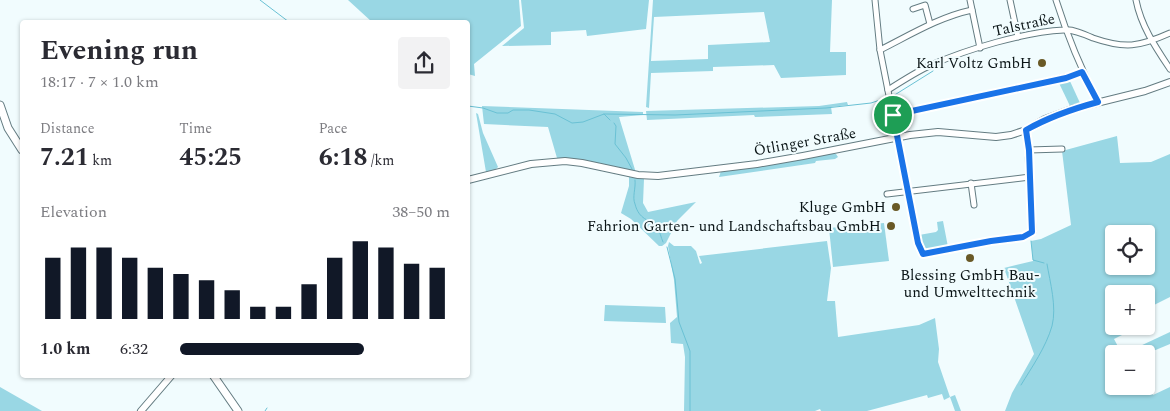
<!DOCTYPE html>
<html lang="en">
<head>
<meta charset="utf-8">
<style>
	:root { --surface:#fff; --page:#f2f2f3; --text:#2b2b33; --muted:#7c7c81; --accent:#111827 }
	body { margin:0; font-family:Spectral,serif; background:var(--page); color:var(--text); height:100vh; display:flex; flex-direction:column; font-size:19px; white-space:nowrap }
	* { box-sizing:border-box; margin:0 }
	p { font-size:16px; color:var(--muted) }
	.icon { flex:none; width:28px; height:28px; fill:none; stroke:currentColor; stroke-width:2; stroke-linecap:round; stroke-linejoin:round }
	.map { position:relative; flex:1; overflow:hidden }
	.side { position:absolute; left:20px; top:20px; width:450px; height:358px; display:flex; flex-direction:column; background:var(--surface); border-radius:5px; box-shadow:0 1px 4px #0004 }
	.side>* { flex:none }
	.fabs { position:absolute; left:1105px; top:225px; display:grid; gap:10px }
	.fabs a { display:grid; place-items:center; width:50px; height:50px; border-radius:5px; background:var(--surface); box-shadow:0 1px 4px #0004; font-size:25px }
	.pin { position:absolute; display:grid; place-items:center; width:42px; height:42px; color:#fff; margin:-21px; border:2px solid #fff; border-radius:50%; box-shadow:0 1px 5px #0007 }
	.round { display:grid; place-items:center; flex:none; width:52px; height:52px; border-radius:5px; background:var(--page) }
	.head { display:flex; align-items:center; justify-content:space-between; height:85px; padding:0 20px }
	h1 { font-size:28px; font-weight:700; line-height:38px }
	.stats { display:grid; grid-template-columns:repeat(3,1fr); gap:8px; height:85px; padding:5px 20px }
	.stats div { display:grid; align-content:center }
	.stats b { font-size:25px; font-weight:700 }
	.stats small { font-size:14px; font-weight:400 }
	.stats p { font-size:14px }
	.chart { height:140px; padding:10px 20px }
	.chart p { display:flex; justify-content:space-between }
	.chart svg { width:100%; height:90px; margin-top:5px; stroke:var(--accent); stroke-width:6 }
	ul { padding:0 20px; list-style:none; font-size:16px }
	li { display:grid; grid-template-columns:80px 60px 1fr; align-items:center; height:38px }
	li i { height:12px; border-radius:6px; background:var(--accent) }
	.map>svg:first-child { display:block }
</style>
</head>
<body>
<div class="map">
<svg width="1170" height="411" viewBox="0 0 1170 411">
	<rect width="100%" height="100%" fill="#f1fcfe"/>
	<g fill="#99d7e4" fill-rule="evenodd">
		<polygon points="348,0 519,0 521,26 474,64 475,76 468,74 468,22 372,22"/>
		<polygon points="521,0 649,0 646,29 587,36 586,30 551,32 551,45 502,46 524,28"/>
		<path d="M 653,0 L 832,0 L 830,52 L 846,52 L 846,75 L 781,78 L 774,65 L 713,67 L 713,71 L 651,73 L 649,108 L 646,107 ZM 764,12 L 770,42 L 708,45 L 708,59 L 651,61 L 654,17 Z"/>
		<polygon points="1069,79 1080,103 1070,106 1058,81"/>
		<polygon points="847,102 848,105 831,107 832,114 755,117 754,115 647,120 646,111 819,106"/>
		<path d="M 482,106 L 643,112 L 643,115 L 619,117 L 636,173 C 609,169 584,159 557,158 L 548,127 L 484,124 Z"/>
		<polygon points="476,113 478,114 483,133 498,167 495,170 486,172"/>
		<path d="M 1117,136 L 1120,163 L 1151,162 L 1170,154 L 1170,297 L 1146,309 L 1146,294 L 1114,294 L 1114,326 L 1121,326 L 1124,334 L 1114,339 L 1122,354 L 1114,354 L 1114,386 L 1137,386 L 1140,393 L 1150,390 L 1153,395 L 1170,387 L 1170,411 L 1005,411 L 1012,393 L 1034,354 L 1004,268 L 1033,261 L 1031,241 L 1041,239 L 1071,225 L 1062,151 ZM 1114,234 L 1146,234 L 1146,266 L 1114,266 Z"/>
		<polygon points="825,154 836,154 838,157 835,159 816,161 815,163 719,177 721,171"/>
		<polygon points="629,177 644,179 643,203 648,212 696,202 677,221 666,243 662,246 659,246 631,219 621,213 629,186"/>
		<polygon points="943,221 948,247 924,252 919,235 936,232 938,230 937,222"/>
		<polygon points="884,223 889,261 833,267 829,228"/>
		<polygon points="827,241 831,268 827,301 835,301 838,337 919,325 935,318 939,349 938,362 950,397 955,395 961,411 955,411 950,397 944,400 942,394 928,398 927,395 867,411 821,411 820,409 815,411 684,411 685,357 683,344 671,343 670,323 677,317 674,280 668,246 669,242 674,246 691,246 696,251 700,264 702,263 699,256"/>
		<polygon points="605,305 665,307 666,323 604,321"/>
		<polygon points="1170,332 1170,344 1146,354 1123,354"/>
		<polygon points="0,387 42,411 0,411"/>
	</g>
	<g fill="none" stroke-linecap="round" stroke-linejoin="round">
		<g stroke="#6ac1d4" stroke-width="1">
			<polyline points="260,0 289,22"/>
			<polyline points="893,96 933,71"/>
			<polyline points="468,106 483,108 497,113 508,113 513,110 529,110 555,114 572,123 583,122 604,114 610,120"/>
			<polyline points="604,114 675,115 826,108 871,103 883,99"/>
			<polyline points="614,123 616,126 615,144 626,158 632,169"/>
			<polyline points="1025,143 1025,152"/>
			<polyline points="1025,157 1026,171"/>
			<path d="M 635,180 C 636,188 632,197 635,204 C 639,220 649,219 657,227 C 660,231 661,238 663,242"/>
			<polyline points="1026,180 1028,198"/>
			<polyline points="1028,203 1030,226"/>
			<polyline points="1031,241 1033,260 1044,263"/>
			<polyline points="667,247 675,279 679,322 690,351 690,411"/>
			<path d="M 1021,385 C 1032,367 1046,347 1052,326 C 1057,307 1050,282 1047,264"/>
			<polyline points="265,411 267,408"/>
		</g>
		<g stroke="#647c82" stroke-width="7">
			<g id="minor">
				<polyline points="875,0 880,50 918,243 923,254 991,241 1023,237 1033,232 1029,150 1026,130"/>
				<polyline points="970,0 980,48"/>
				<polyline points="1010,0 1018,37"/>
				<path d="M 1056,0 C 1067,35 1081,69 1098,102"/>
				<path d="M 1136,0 C 1141,26 1156,48 1170,69"/>
				<polyline points="913,9 925,5 930,24"/>
				<path d="M 880,50 C 910,35 939,17 972,10"/>
				<path d="M 888,90 C 902,81 916,72 931,65 C 968,49 1024,32 1064,30 C 1073,29 1084,34 1093,38 C 1125,49 1139,47 1170,33"/>
				<polyline points="893,115 1066,77 1082,72"/>
				<polyline points="1029,150 1062,149"/>
				<polyline points="971,183 974,205"/>
				<polyline points="887,194 1030,177"/>
			</g>
		</g>
		<g stroke="#647c82" stroke-width="8">
			<g id="tertiary">
				<polyline points="468,180 531,164 565,161 582,163 638,175 658,176 757,164 803,156 910,135 938,132 996,137 1011,135 1026,130 1045,119 1072,109 1145,91 1170,82"/>
				<polyline points="141,411 172,375"/>
			</g>
		</g>
		<g stroke="#647c82" stroke-width="9">
			<g id="secondary">
				<polyline points="0,105 8,128 22,150"/>
				<polyline points="213,375 238,411"/>
			</g>
		</g>
		<use href="#minor" stroke="#fff" stroke-width="5"/>
		<use href="#tertiary" stroke="#fff" stroke-width="6"/>
		<use href="#secondary" stroke="#fff" stroke-width="7"/>
	</g>
	<g fill="none" stroke-linecap="round" stroke-linejoin="round">
		<g stroke="#fff" stroke-width="10">
			<path id="route" d="M 1082,72 L 1098,102 C 1072,109 1049,117 1026,130 L 1029,150 L 1032,232 L 1023,237 L 991,241 L 923,254 L 918,243 L 893,115 L 1066,78 Z"/>
		</g>
		<use href="#route" stroke="#1a73e8" stroke-width="6"/>
	</g>
	<g fill="#695926" stroke="#f1fcfe" stroke-width="2">
		<circle cx="1042" cy="63" r="5"/>
		<circle cx="896" cy="207" r="5"/>
		<circle cx="891" cy="226" r="5"/>
		<circle cx="970" cy="258" r="5"/>
	</g>
	<g text-anchor="middle" dominant-baseline="central" stroke-width="4" stroke-linejoin="round" paint-order="stroke">
		<g font-size="15" fill="#0a1416" stroke="#f1fcfe">
			<text transform="translate(1024 25) rotate(-12)">Talstraße</text>
			<text transform="translate(805 142) rotate(-10)">Ötlinger Straße</text>
		</g>
		<g font-size="15" fill="#0a1416" stroke="#f1fcfe" text-anchor="end">
			<text x="1032" y="63">Karl Voltz GmbH</text>
			<text x="886" y="207">Kluge GmbH</text>
			<text x="881" y="226">Fahrion Garten- und Landschaftsbau GmbH</text>
			<text x="970" y="275" text-anchor="middle">Blessing GmbH Bau-<tspan x="970" dy="17">und Umwelttechnik</tspan></text>
		</g>
	</g>
</svg>
<div class="fabs">
<a><svg class="icon" aria-label="locate" viewBox="0 0 24 24"><circle cx="12" cy="12" r="6"/><path d="M12 2v4M12 18v4M2 12h4M18 12h4"/></svg></a>
<a>+</a>
<a>−</a>
</div>
<div class="pin" style="left:893px;top:115px;background:#1e9e55"><svg class="icon" aria-label="arrive" viewBox="0 0 24 24"><path d="M6 21V4h12l-3 4 3 4H6"/></svg></div>
<section class="side">
<div class="head"><div><h1>Evening run</h1><p>18:17 · 7 × 1.0 km</p></div><a class="round"><svg class="icon" aria-label="share" viewBox="0 0 24 24"><path d="M12 15V3M7 8l5-5 5 5M5 13v7h14v-7"/></svg></a></div>
<div class="stats">
<div><p>Distance</p><b>7.21<small> km</small></b></div>
<div><p>Time</p><b>45:25</b></div>
<div><p>Pace</p><b>6:18<small> /km</small></b></div>
</div>
<div class="chart"><p><span>Elevation</span>38–50 m</p>
<svg viewBox="0 0 160 44" preserveAspectRatio="none"><path d="M5 44V14M15 44V9M25 44V9M35 44V14M45 44V19M55 44V22M65 44V25M75 44V30M85 44V38M95 44V38M105 44V27M115 44V14M125 44V6M135 44V9M145 44V17M155 44V19"/></svg>
</div>
<ul>
<li><b>1.0 km</b>6:32<i style="width:68%"></i></li>
</ul>
</section>
</div>
</body>
</html>
